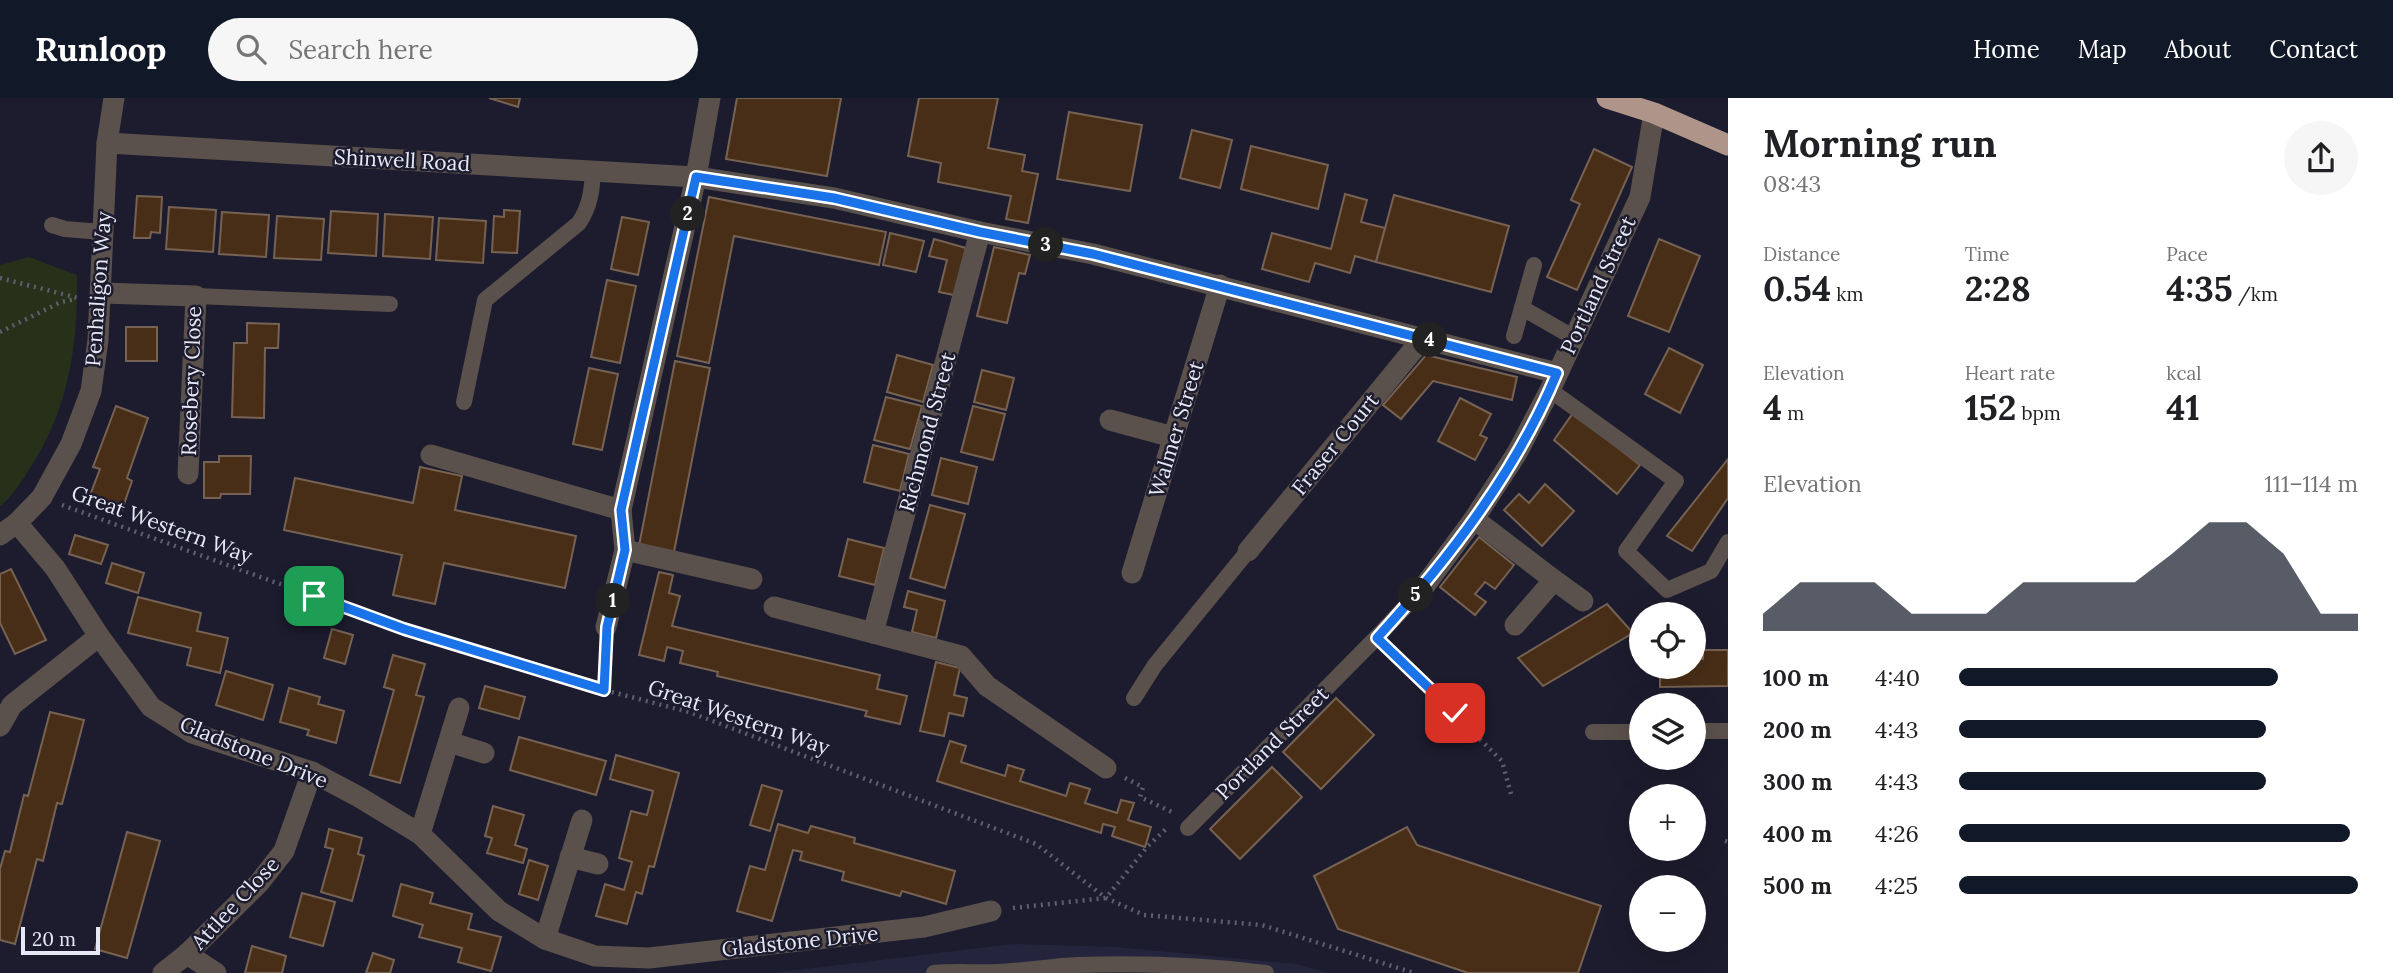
<!DOCTYPE html>
<html lang="en">
<head>
<meta charset="utf-8">
<style>
	:root { --surface:#fff; --page:#f6f6f6; --text:#202124; --muted:#757577; --accent:#111827 }
	body { margin:0; font-family:Lora,serif; background:var(--page); color:var(--text); height:100vh; display:flex; flex-direction:column; font-size:26px; white-space:nowrap }
	* { box-sizing:border-box; margin:0 }
	p { font-size:23px; color:var(--muted) }
	.icon { flex:none; width:38px; height:38px; fill:none; stroke:currentColor; stroke-width:2; stroke-linecap:round; stroke-linejoin:round }
	.map { position:relative; flex:1; overflow:hidden }
	.side { display:flex; flex-direction:column; background:var(--surface); width:665px }
	.side>* { flex:none }
	.tools { position:absolute; left:1629px; top:504px; display:grid; gap:14px }
	.tools a { display:grid; place-items:center; width:77px; height:77px; border-radius:50%; background:var(--surface); box-shadow:0 7px 28px #0002; font-size:35px }
	.scale { position:absolute; left:21px; bottom:18px; width:79px; box-sizing:border-box; padding-left:7px; border:4px solid #e7e8f5; border-top:0; font-size:19px; line-height:24px; white-space:nowrap; color:#e7e8f5; -webkit-text-stroke:5px #1c1c2e; paint-order:stroke }
	.pin { position:absolute; display:grid; place-items:center; width:60px; height:60px; color:#fff; margin:-30px; border-radius:14px; box-shadow:0 4px 10px #0006 }
	.km { position:absolute; width:35px; height:35px; margin:-18px; border-radius:50%; background:#222; color:#fff; font-size:19px; line-height:35px; text-align:center }
	.round { display:grid; place-items:center; flex:none; width:74px; height:74px; border-radius:37px; background:var(--page) }
	.head { display:flex; align-items:center; justify-content:space-between; height:119px; padding:0 35px }
	h1 { font-size:38px; font-weight:700; line-height:52px }
	.figures { display:grid; grid-template-columns:repeat(3,1fr); gap:10px; height:119px; padding:7px 35px }
	.figures div { display:grid; align-content:center }
	.figures b { font-size:35px; font-weight:700 }
	.figures small { font-size:19px; font-weight:400 }
	.figures p { font-size:19px }
	.chart { height:196px; padding:14px 35px }
	.chart p { display:flex; justify-content:space-between }
	.chart svg { width:100%; height:126px; margin-top:7px; fill:var(--accent); opacity:.7 }
	ul { padding:0 35px; list-style:none; font-size:23px }
	li { display:grid; grid-template-columns:112px 84px 1fr; align-items:center; height:52px }
	li i { height:18px; border-radius:9px; background:var(--accent) }
	header { display:flex; align-items:center; gap:42px; box-sizing:border-box; height:98px; padding:0 35px; background:var(--accent); color:#fff }
	header strong { font-size:33px }
	nav { display:flex; gap:38px; margin-inline-start:auto; font-size:24px }
	.search { width:490px; height:63px; background:var(--page); display:flex; align-items:center; gap:18px; box-sizing:border-box; padding:0 24px; border-radius:38px; color:var(--muted); font-size:26px }
	main { display:flex; flex:1; min-height:0 }
	.map>svg:first-child { display:block }
</style>
</head>
<body>
<header>
<strong>Runloop</strong>
<div class="search"><svg class="icon" aria-label="search" viewBox="0 0 24 24"><circle cx="10" cy="10" r="6"/><path d="M15 15l6 6"/></svg>Search here</div>
<nav><a>Home</a><a>Map</a><a>About</a><a>Contact</a></nav>
</header>
<main>
<div class="map">
<svg width="1728" height="875" viewBox="0 0 1728 875">
	<rect width="100%" height="100%" fill="#1c1c2e"/>
	<polygon fill="#24253d" points="1013,846 1116,849 1296,866 1328,875 773,875"/>
	<path fill="#27311a" d="M 29,159 L 77,177 C 78,248 69,310 30,370 C 22,383 12,399 0,408 L 0,167 Z"/>
	<g fill="#492e17" stroke="#766253" stroke-width="2">
		<polygon points="489,0 520,0 518,9"/>
		<polygon points="737,0 841,0 827,78 726,61"/>
		<polygon points="919,0 998,0 988,50 1025,57 1022,73 1038,76 1028,125 1006,121 1011,98 938,84 941,65 908,58"/>
		<polygon points="1069,14 1142,27 1130,93 1057,81"/>
		<polygon points="1192,32 1232,42 1220,90 1180,80"/>
		<polygon points="1251,48 1328,67 1318,111 1241,91"/>
		<polygon points="1594,51 1632,69 1577,192 1547,179 1580,106 1571,102"/>
		<polygon points="1345,96 1367,102 1361,124 1385,130 1376,164 1355,158 1350,175 1315,165 1309,184 1262,171 1272,135 1331,151"/>
		<polygon points="1394,97 1509,128 1491,194 1376,164"/>
		<polygon points="137,98 162,99 160,135 151,134 150,140 134,140"/>
		<polygon points="709,99 886,134 879,167 734,138 709,265 677,258"/>
		<polygon points="169,109 216,112 213,154 166,151"/>
		<polygon points="504,112 520,113 517,155 492,154 494,118 504,119"/>
		<polygon points="331,113 378,116 376,158 328,155"/>
		<polygon points="222,114 269,117 266,159 219,156"/>
		<polygon points="385,116 433,119 430,161 383,158"/>
		<polygon points="277,118 324,121 321,162 274,160"/>
		<polygon points="622,119 649,124 638,177 611,171"/>
		<polygon points="439,120 486,123 483,165 436,162"/>
		<polygon points="890,135 924,143 916,174 883,167"/>
		<polygon points="934,141 966,150 954,197 939,194 947,162 929,158"/>
		<polygon points="1659,141 1700,158 1669,234 1628,218"/>
		<polygon points="994,149 1030,157 1025,176 1019,175 1007,225 977,218"/>
		<polygon points="607,182 636,188 620,265 591,259"/>
		<polygon points="247,225 279,226 278,250 265,250 264,320 232,319 234,245 247,245"/>
		<rect x="126" y="229" width="31" height="34"/>
		<polygon points="1669,250 1703,267 1680,315 1645,296"/>
		<polygon points="897,257 933,267 923,304 887,294"/>
		<polygon points="1426,257 1517,279 1512,302 1433,283 1401,321 1383,307"/>
		<polygon points="675,263 710,270 673,459 638,453"/>
		<polygon points="589,270 618,276 602,352 573,346"/>
		<polygon points="982,272 1014,280 1006,312 974,304"/>
		<polygon points="886,299 922,308 910,351 874,342"/>
		<polygon points="1460,300 1491,316 1480,337 1487,340 1475,362 1438,343"/>
		<polygon points="116,308 148,320 127,380 132,383 122,412 89,400 100,371 93,369"/>
		<polygon points="973,308 1005,316 993,362 961,354"/>
		<polygon points="1573,315 1640,367 1617,396 1554,342"/>
		<polygon points="873,347 909,356 900,393 864,384"/>
		<polygon points="219,358 251,358 250,396 221,396 220,400 204,400 204,364 219,364"/>
		<polygon points="941,360 977,369 968,406 932,397"/>
		<polygon points="1728,361 1728,400 1692,453 1667,438"/>
		<polygon points="420,369 462,378 455,412 576,438 565,490 444,465 435,506 393,497 402,457 284,432 295,380 413,405"/>
		<polygon points="1545,386 1574,413 1542,448 1504,412 1519,396 1529,405"/>
		<polygon points="930,407 965,416 945,490 910,480"/>
		<polygon points="75,437 108,447 101,466 69,456"/>
		<polygon points="1479,439 1514,467 1495,491 1485,484 1475,496 1486,504 1475,517 1440,489"/>
		<polygon points="848,441 884,450 875,487 839,478"/>
		<polygon points="112,465 144,475 138,495 106,485"/>
		<polygon points="11,471 46,542 15,556 0,525 0,476"/>
		<polygon points="659,474 673,477 669,495 680,498 672,528 880,577 877,591 907,598 900,626 865,618 867,613 717,578 718,574 680,565 683,553 667,549 664,563 639,557"/>
		<polygon points="908,493 945,503 936,540 912,534 917,512 904,509"/>
		<polygon points="138,499 201,515 197,533 228,540 220,575 187,567 191,550 128,535"/>
		<polygon points="1607,506 1633,535 1543,588 1518,560"/>
		<polygon points="332,531 353,537 345,566 324,560"/>
		<polygon points="1703,552 1728,552 1728,588 1660,589 1660,569 1694,569 1694,561 1703,561"/>
		<polygon points="393,557 425,566 416,597 424,599 400,685 370,677 394,592 384,589"/>
		<polygon points="936,564 960,570 954,597 967,600 963,618 949,615 944,638 920,633"/>
		<polygon points="226,573 273,587 263,622 216,607"/>
		<polygon points="485,588 525,599 519,621 479,610"/>
		<polygon points="289,590 320,599 318,606 344,613 336,645 307,637 309,632 280,624"/>
		<polygon points="1336,600 1374,637 1321,691 1283,654"/>
		<polygon points="50,614 84,622 62,706 57,705 43,763 37,761 15,846 0,842 0,771 5,753 10,754 24,697 28,698"/>
		<polygon points="519,639 606,663 596,697 510,672"/>
		<polygon points="950,643 966,648 961,664 1005,678 1008,667 1024,672 1020,683 1066,698 1070,685 1090,691 1085,705 1117,715 1121,702 1134,705 1128,722 1151,729 1145,749 1112,738 1115,729 1103,726 1101,735 937,683"/>
		<polygon points="616,657 679,675 654,769 649,768 642,796 636,794 627,826 596,818 605,786 624,792 632,764 619,760 631,713 647,717 653,693 610,681"/>
		<polygon points="1272,669 1302,699 1240,761 1210,731"/>
		<polygon points="762,687 782,693 770,733 750,727"/>
		<polygon points="493,708 524,717 515,747 527,751 523,765 487,755 492,740 485,738"/>
		<polygon points="778,726 808,735 811,728 855,740 854,745 955,773 946,806 902,793 900,798 842,782 844,774 800,762 802,754 793,752 772,823 737,813 750,768 765,772"/>
		<polygon points="1407,729 1417,747 1601,808 1578,875 1468,875 1338,831 1314,778"/>
		<polygon points="329,731 362,740 358,756 364,758 352,803 321,794 333,751 325,749"/>
		<polygon points="127,734 160,743 127,860 95,851"/>
		<polygon points="529,762 548,768 538,802 519,796"/>
		<polygon points="401,786 433,795 430,805 472,816 468,831 501,839 491,873 458,864 462,850 419,839 423,827 393,818"/>
		<polygon points="302,795 335,804 323,848 290,839"/>
		<polygon points="252,848 286,858 282,875 245,875"/>
		<polygon points="373,855 394,862 390,875 366,875"/>
	</g>
	<g fill="none" stroke-linecap="round" stroke-linejoin="round">
		<g stroke="#5f5f70" stroke-width="4.5" stroke-dasharray="2 5" stroke-linecap="butt">
			<polyline points="0,180 78,200"/>
			<polyline points="0,234 61,204 76,201"/>
			<polyline points="62,407 404,531 604,592 689,614 1036,746 1106,800 1144,817 1262,827 1414,875"/>
			<polyline points="1390,553 1502,663 1511,696"/>
			<polyline points="604,591 606,551"/>
			<polyline points="1125,680 1143,689 1140,699 1174,715"/>
			<polyline points="1725,743 1728,744"/>
			<polyline points="1013,810 1106,800 1147,749 1168,729"/>
		</g>
		<g stroke="#5a504c" stroke-width="16">
			<polyline points="52,127 65,131 102,134"/>
			<polyline points="196,198 390,206"/>
			<polyline points="1522,210 1573,239"/>
			<polyline points="1514,238 1534,167"/>
			<polyline points="1550,292 1676,383 1626,453 1667,492 1711,473 1728,444"/>
			<path d="M 464,304 L 485,202 L 579,125 C 590,108 592,93 593,73"/>
			<polyline points="1134,600 1155,567 1248,453"/>
			<polyline points="1694,633 1728,633"/>
			<polyline points="1593,634 1642,634"/>
			<polyline points="1188,730 1376,540 1423,490"/>
			<path d="M 934,875 C 955,873 977,875 998,874 C 1025,873 1052,868 1078,867 C 1142,865 1204,867 1266,875"/>
		</g>
		<g stroke="#5a504c" stroke-width="21">
			<polyline points="107,45 696,79 834,100 980,134 1093,156 1557,275"/>
			<polyline points="101,195 196,198 188,376"/>
			<polyline points="1110,322 1173,339"/>
			<polyline points="431,357 621,412"/>
			<polyline points="1474,421 1554,482 1515,527"/>
			<polyline points="17,425 55,470 99,538 151,609 192,635 312,674 359,699 420,736 499,813 545,841 595,858 649,860 924,829 991,813"/>
			<polyline points="0,437 17,425 42,399 71,346 91,293 98,242 107,45 114,0"/>
			<polyline points="625,452 752,481"/>
			<polyline points="1248,453 1423,240"/>
			<polyline points="1132,475 1220,187"/>
			<polyline points="1554,482 1583,503"/>
			<polyline points="1423,490 1474,421 1517,355 1550,292 1640,99 1654,15"/>
			<polyline points="774,509 961,558 987,588 1106,670"/>
			<polyline points="606,529 625,452 621,412 696,79 710,0"/>
			<polyline points="873,535 980,134"/>
			<polyline points="0,628 12,607 99,538"/>
			<polyline points="449,644 484,655"/>
			<polyline points="420,736 459,610"/>
			<polyline points="570,759 598,766"/>
			<polyline points="545,841 582,722"/>
			<polyline points="187,856 216,875"/>
			<polyline points="163,875 187,856 259,785 284,753 312,674"/>
		</g>
		<polyline stroke="#ae9489" stroke-width="21" points="1607,0 1654,15 1728,47"/>
	</g>
	<g fill="none" stroke-linecap="round" stroke-linejoin="round">
		<g stroke="#fff" stroke-width="14">
			<path id="route" d="M 314,498 L 404,531 L 604,592 L 607,529 L 625,452 L 621,412 L 696,79 L 834,100 L 980,134 L 1093,156 L 1557,275 C 1516,374 1448,462 1377,540 L 1455,615"/>
		</g>
		<use href="#route" stroke="#1a73e8" stroke-width="9"/>
	</g>
	<g text-anchor="middle" dominant-baseline="central" stroke-width="5" stroke-linejoin="round" paint-order="stroke">
		<g font-size="21" fill="#e7e8f5" stroke="#1c1c2e">
			<text transform="translate(402 62) rotate(3)">Shinwell Road</text>
			<text transform="translate(1598 187) rotate(-65)">Portland Street</text>
			<text transform="translate(98 191) rotate(-86)">Penhaligon Way</text>
			<text transform="translate(191 283) rotate(-88)">Rosebery Close</text>
			<text transform="translate(1176 331) rotate(-73)">Walmer Street</text>
			<text transform="translate(927 334) rotate(-75)">Richmond Street</text>
			<text transform="translate(1335 346) rotate(-51)">Fraser Court</text>
			<text transform="translate(162 426) rotate(20)">Great Western Way</text>
			<text transform="translate(739 619) rotate(19)">Great Western Way</text>
			<text transform="translate(1272 645) rotate(-45)">Portland Street</text>
			<text transform="translate(254 654) rotate(22)">Gladstone Drive</text>
			<text transform="translate(235 805) rotate(-47)">Attlee Close</text>
			<text transform="translate(800 843) rotate(-6)">Gladstone Drive</text>
		</g>
	</g>
</svg>
<div class="tools">
<a><svg class="icon" aria-label="locate" viewBox="0 0 24 24"><circle cx="12" cy="12" r="6"/><path d="M12 2v4M12 18v4M2 12h4M18 12h4"/></svg></a>
<a><svg class="icon" aria-label="layers" viewBox="0 0 24 24"><path d="M12 4l9 5-9 5-9-5zM3 14l9 5 9-5"/></svg></a>
<a>+</a>
<a>−</a>
</div>
<div class="scale">20 m</div>
<div class="pin" style="left:314px;top:498px;background:#1e9e55"><svg class="icon" aria-label="arrive" viewBox="0 0 24 24"><path d="M6 21V4h12l-3 4 3 4H6"/></svg></div>
<div class="pin" style="left:1455px;top:615px;background:#d93025"><svg class="icon" aria-label="check" viewBox="0 0 24 24"><path d="M5 12l5 5 9-10"/></svg></div>
<b class="km" style="left:613px;top:503px">1</b>
<b class="km" style="left:688px;top:116px">2</b>
<b class="km" style="left:1046px;top:147px">3</b>
<b class="km" style="left:1430px;top:242px">4</b>
<b class="km" style="left:1416px;top:497px">5</b>
</div>
<section class="side">
<div class="head"><div><h1>Morning run</h1><p>08:43</p></div><a class="round"><svg class="icon" aria-label="share" viewBox="0 0 24 24"><path d="M12 15V3M7 8l5-5 5 5M5 13v7h14v-7"/></svg></a></div>
<div class="figures">
<div><p>Distance</p><b>0.54<small> km</small></b></div>
<div><p>Time</p><b>2:28</b></div>
<div><p>Pace</p><b>4:35<small> /km</small></b></div>
</div>
<div class="figures">
<div><p>Elevation</p><b>4<small> m</small></b></div>
<div><p>Heart rate</p><b>152<small> bpm</small></b></div>
<div><p>kcal</p><b>41</b></div>
</div>
<div class="chart"><p><span>Elevation</span>111–114 m</p>
<svg viewBox="0 0 160 44" preserveAspectRatio="none"><path d="M0 44V38L10 27L20 27L30 27L40 38L50 38L60 38L70 27L80 27L90 27L100 27L110 17L120 6L130 6L140 17L150 38L160 38V44z"/></svg>
</div>
<ul>
<li><b>100 m</b>4:40<i style="width:80%"></i></li>
<li><b>200 m</b>4:43<i style="width:77%"></i></li>
<li><b>300 m</b>4:43<i style="width:77%"></i></li>
<li><b>400 m</b>4:26<i style="width:98%"></i></li>
<li><b>500 m</b>4:25<i style="width:100%"></i></li>
</ul>
</section>
</main>
</body>
</html>
